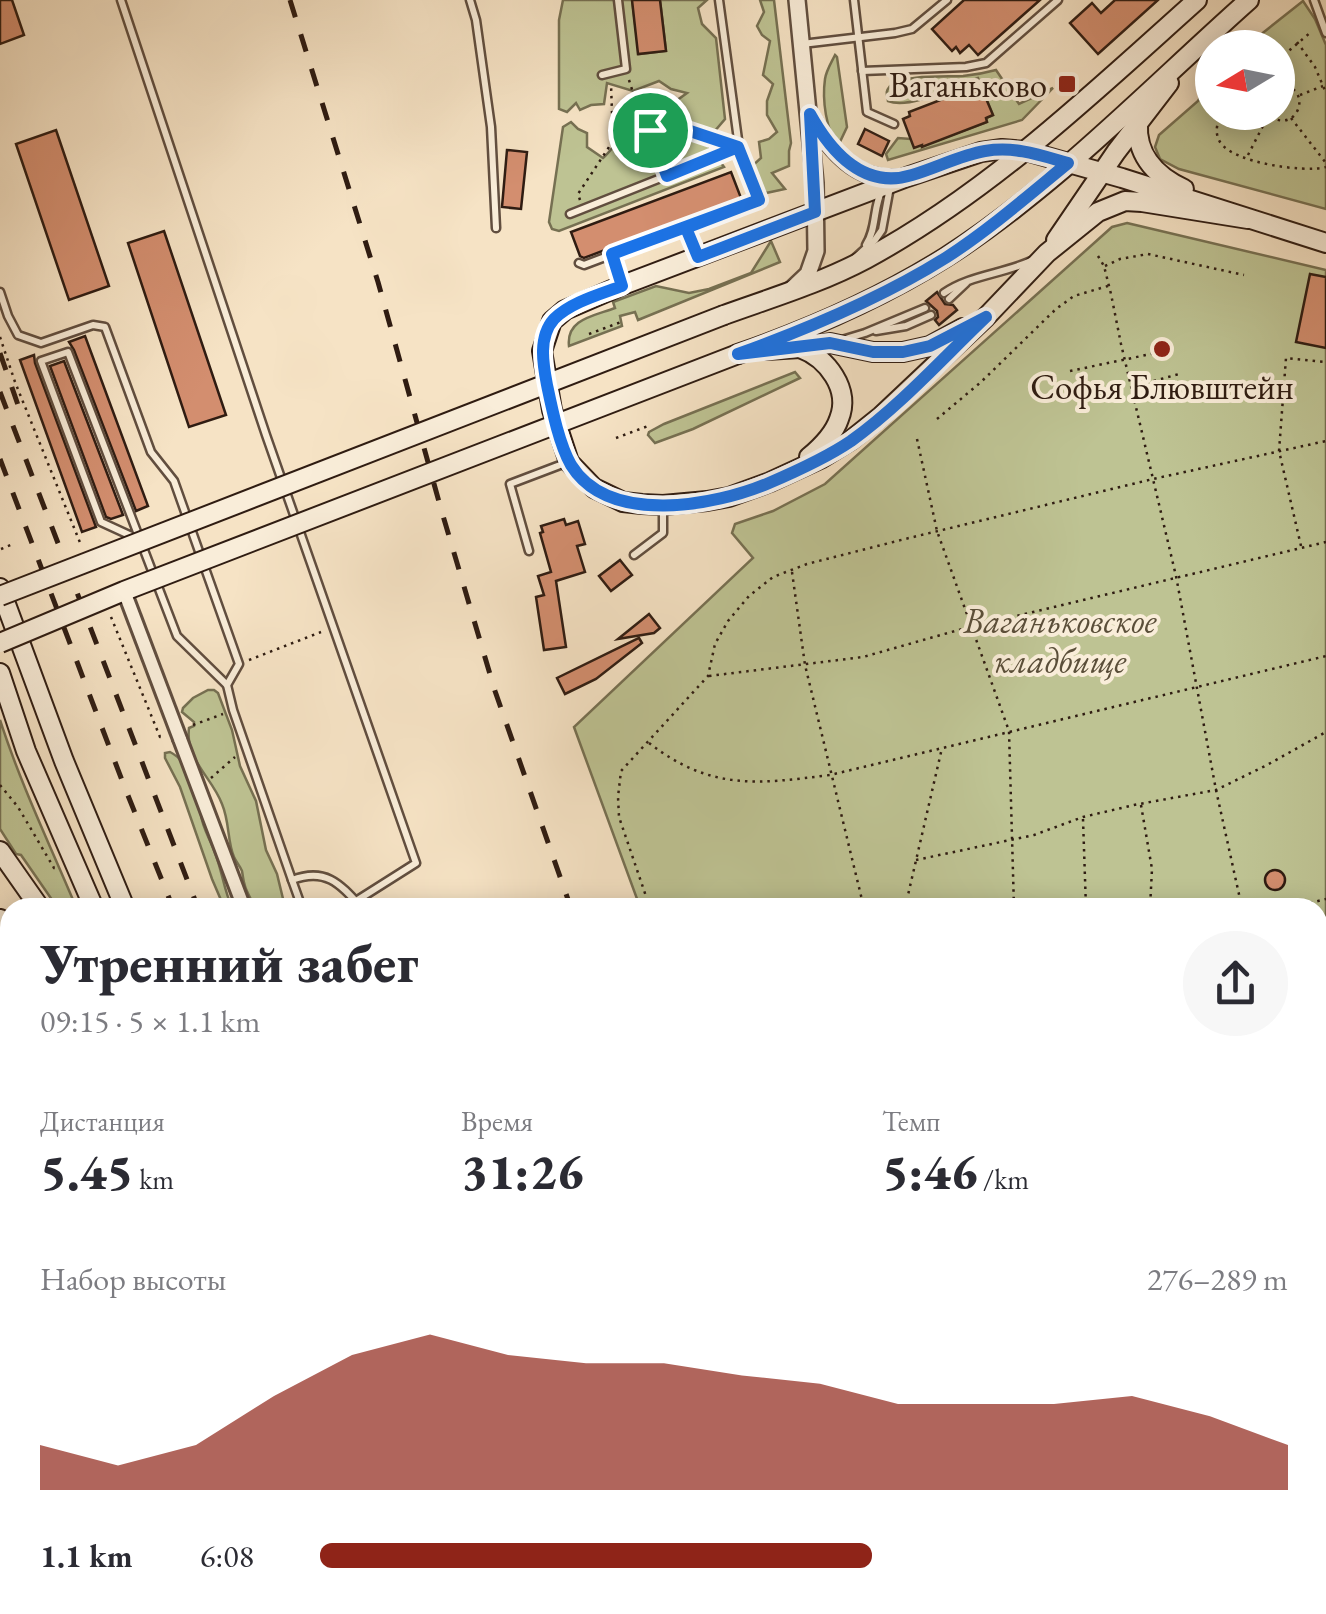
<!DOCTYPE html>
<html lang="ru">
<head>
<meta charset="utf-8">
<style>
	:root { --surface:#fff; --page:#f7f7f7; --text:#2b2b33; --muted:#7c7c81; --accent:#8f2418 }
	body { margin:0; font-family:"EB Garamond",serif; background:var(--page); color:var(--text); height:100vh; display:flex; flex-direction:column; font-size:38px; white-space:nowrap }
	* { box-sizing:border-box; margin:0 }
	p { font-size:32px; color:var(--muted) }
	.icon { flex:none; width:55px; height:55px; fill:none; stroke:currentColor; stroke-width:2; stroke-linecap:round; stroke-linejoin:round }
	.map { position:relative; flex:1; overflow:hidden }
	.side { position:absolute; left:0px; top:898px; width:1328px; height:718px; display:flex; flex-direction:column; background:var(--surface); border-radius:30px 30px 0 0; box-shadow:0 5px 25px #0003 }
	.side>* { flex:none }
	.needle { width:65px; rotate:260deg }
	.buttons { position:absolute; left:1195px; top:30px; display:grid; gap:20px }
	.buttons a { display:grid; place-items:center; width:100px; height:100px; border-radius:50%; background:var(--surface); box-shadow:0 5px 25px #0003; font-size:50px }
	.pin { position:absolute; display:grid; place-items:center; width:85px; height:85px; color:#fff; margin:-42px; border:5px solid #fff; border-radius:50%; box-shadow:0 2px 10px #0007 }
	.round { display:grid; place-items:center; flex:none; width:105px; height:105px; border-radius:52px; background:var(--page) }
	.headline { display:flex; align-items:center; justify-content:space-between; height:170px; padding:0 40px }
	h1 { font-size:55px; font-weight:800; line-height:75px }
	.figures { display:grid; grid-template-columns:repeat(3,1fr); gap:15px; height:170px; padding:10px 40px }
	.figures div { display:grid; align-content:center }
	.figures b { font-size:50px; font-weight:800 }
	.figures small { font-size:28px; font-weight:400 }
	.figures p { font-size:28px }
	.chart { height:280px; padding:20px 40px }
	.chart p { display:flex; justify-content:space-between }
	.chart svg { width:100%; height:180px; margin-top:10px; fill:var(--accent); opacity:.7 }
	ul { padding:0 40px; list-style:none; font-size:32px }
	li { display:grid; grid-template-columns:160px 120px 1fr; align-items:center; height:75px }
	li i { height:25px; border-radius:12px; background:var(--accent) }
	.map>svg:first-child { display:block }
</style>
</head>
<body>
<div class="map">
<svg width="1326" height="1614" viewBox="0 0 1326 1614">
	<rect width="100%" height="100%" fill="#f6e3c5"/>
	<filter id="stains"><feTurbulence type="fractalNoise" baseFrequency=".002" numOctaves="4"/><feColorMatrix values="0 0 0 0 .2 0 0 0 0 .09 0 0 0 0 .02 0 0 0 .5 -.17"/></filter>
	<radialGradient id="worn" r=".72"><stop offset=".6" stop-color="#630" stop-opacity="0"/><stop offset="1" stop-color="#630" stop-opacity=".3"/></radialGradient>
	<g fill="#bec393" stroke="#767052" stroke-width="2.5">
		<path d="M 563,0 L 632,0 L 639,54 L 666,51 L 660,0 L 707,0 L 698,8 L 702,24 L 716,38 L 725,119 L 714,132 L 707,144 L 724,167 L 559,231 L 552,229 L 549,222 L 563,127 L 571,122 L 578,129 L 587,133 L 587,147 L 603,158 C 619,145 622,120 648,142 L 655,139 L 659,129 L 658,119 L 665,109 L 687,93 L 671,89 L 659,81 L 633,91 L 607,83 L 604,104 L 591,105 L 580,110 L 576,103 L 567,112 L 559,109 L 559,20 Z"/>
		<polygon points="760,0 774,0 791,143 789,151 789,166 772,173 785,189 766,193 755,178 751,167 761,158 759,142 769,139 777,132 767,115 767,101 773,84 763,75 770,41 762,35 757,26 764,12"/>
		<polygon points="1303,1 1315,19 1326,45 1326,209 1179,169 1160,159 1155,147 1159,135 1198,101 1212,77 1212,112 1278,112 1278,48 1245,47"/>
		<path d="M 835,55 L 837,57 L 847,127 L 838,146 C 826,130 822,100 825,79 C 826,71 831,63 835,55 Z"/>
		<path d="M 996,70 L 1019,104 L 1053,88 L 1022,120 L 888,160 L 886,154 L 898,138 L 911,139 L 922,146 L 987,122 L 986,118 L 993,115 L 978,78 C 955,86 910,110 888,101 C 887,94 885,92 890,86 C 904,74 945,77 963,76 C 974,75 985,73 996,70 Z"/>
		<polygon points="1127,223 1326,270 1326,1614 904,1614 899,1605 1318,1605 1318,908 640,907 574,727 753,558 732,533 735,524 773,511 825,484 1112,227"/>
		<path d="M 771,241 L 780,262 L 638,320 L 635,312 L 620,316 L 622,326 L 569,346 C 566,319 594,316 615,308 L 613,302 L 656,286 L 689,293 L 709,289 L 751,273 Z"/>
		<polygon points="795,372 800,378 693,429 655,443 648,435 649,432 664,424"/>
		<path d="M 208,690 L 214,690 L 218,693 L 232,730 L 240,766 L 256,801 L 266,850 L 277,874 L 285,907 L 254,907 C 252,900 247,893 245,886 C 243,881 243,876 242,871 C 240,866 236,862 234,857 C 227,841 230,823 222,804 C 212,777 185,760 189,728 L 194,726 L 194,722 L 182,712 L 183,708 L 193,698 Z"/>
		<path d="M 0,720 C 21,785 50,845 76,907 L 57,907 L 21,855 L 16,854 L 0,829 Z"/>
		<path d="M 170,752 C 192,763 197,794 201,815 C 202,827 211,841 215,853 C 222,870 224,891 232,907 L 224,907 L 212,879 L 180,787 L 165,758 L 165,753 Z"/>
	</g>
	<g fill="#d38e6f" stroke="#2f1c12" stroke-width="2.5">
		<polygon points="0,0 12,0 24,35 0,44"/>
		<polygon points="632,0 660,0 666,51 638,54"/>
		<polygon points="964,0 1040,0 978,55 969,45 960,53 956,47 952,51 932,29"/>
		<polygon points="1115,0 1158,0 1098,54 1070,23 1092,3 1101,13"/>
		<polygon points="974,87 976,91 982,89 993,115 986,118 987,122 922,147 922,145 914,148 903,119 910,116 909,112"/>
		<polygon points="865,129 889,141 882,156 858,144"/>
		<polygon points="56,130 109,286 69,300 16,144"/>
		<polygon points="507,150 527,152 521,209 502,207"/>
		<polygon points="731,172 741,198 584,258 580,256 571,232"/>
		<polygon points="164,231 226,415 189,427 128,243"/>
		<polygon points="1310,274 1326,277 1326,348 1296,342"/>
		<polygon points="937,292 945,304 953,305 957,310 939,325 935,320 938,317 937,311 926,301"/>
		<polygon points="85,336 148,506 136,511 74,350 69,342"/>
		<polygon points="34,355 35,363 96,527 82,532 20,360"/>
		<polygon points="64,361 123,515 111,519 106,517 50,366"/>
		<polygon points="564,519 566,525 578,521 585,544 577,546 585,572 556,581 566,647 544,650 536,597 544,595 538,576 551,572 540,533 543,532 541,526"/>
		<polygon points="620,560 632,575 611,591 599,576"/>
		<polygon points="649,614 660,628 654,633 618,639"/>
		<polygon points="639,638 642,643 596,679 565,694 557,678"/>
		<circle cx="1275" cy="880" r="10"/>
	</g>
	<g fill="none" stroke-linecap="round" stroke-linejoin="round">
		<g stroke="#614e3f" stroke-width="11">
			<g id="service">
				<polyline points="121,0 266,435 416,863 356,901 356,908"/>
				<polyline points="470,0 476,20 491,127 496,228"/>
				<polyline points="854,0 867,112 894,124"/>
				<polyline points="1314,0 1326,33"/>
				<polyline points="802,44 895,33 912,29 947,0"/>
				<polyline points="862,71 966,67 986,63 1058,0"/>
				<polyline points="602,75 626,69 618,0"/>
				<polyline points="570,214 739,147"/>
				<polyline points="686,227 697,254"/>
				<path d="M 866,245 C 877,228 873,207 882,190"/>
				<polyline points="612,254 621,282"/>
				<polyline points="855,258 875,240 882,230 890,187"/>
				<polyline points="579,263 584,265 759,199 739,147 719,0"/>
				<polyline points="0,292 8,316 18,335 41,343 93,325 105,327 151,452 174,481 239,664 227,685 233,710 292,880"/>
				<path d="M 944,293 C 970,275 1003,274 1031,261"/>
				<polyline points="949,299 966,283"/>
				<polyline points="876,331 906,326 931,315"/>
				<polyline points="842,340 865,333 925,308"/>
				<polyline points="138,539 101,522 41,361 68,352 177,636 227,685"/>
				<polyline points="529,551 510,484 568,462"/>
				<polyline points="634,555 663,533 663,506"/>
				<path d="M 302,908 L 292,880 C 326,867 340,884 362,908"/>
				<polyline points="0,1330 10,1326"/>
				<polyline points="0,1571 10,1568"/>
				<polyline points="588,1605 592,1608 599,1605"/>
				<polyline points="662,1605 666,1614"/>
				<polyline points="554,1607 558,1605"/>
			</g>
		</g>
		<g stroke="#614e3f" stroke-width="18">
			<polyline id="minor" points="180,739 244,908"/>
		</g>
		<g stroke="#614e3f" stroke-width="20">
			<g id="tertiary">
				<path d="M 812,118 C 830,151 858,182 898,178"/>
				<polyline points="790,291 808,274 816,251 815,183 797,0"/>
			</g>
		</g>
		<g stroke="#2f1c12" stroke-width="22">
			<g id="secondary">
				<path d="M 1138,123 C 1136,156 1156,176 1184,189"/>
				<polyline points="1248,219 1142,202 1125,201 1098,212 1047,253 986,317 881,416 851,440 822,458 770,482 729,497 707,501 663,505 642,504 623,502 594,488 569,462 552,410 542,351 552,321 565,310 623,285 907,177 981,152 1002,149 1026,151 1122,178 1326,243"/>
				<polyline points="1056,240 1116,152 1169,83"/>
				<path d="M 724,315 C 771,298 821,283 866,259 C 990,192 1093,93 1197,0"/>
				<path d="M 800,348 C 827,358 851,389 839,419 C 834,434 821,447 809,457"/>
				<polyline points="766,350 800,348 830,343 873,352 903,352 930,346 963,328"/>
				<path d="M 738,354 C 810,329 881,298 946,257 C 1057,186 1151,87 1249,0"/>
				<polyline points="0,588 64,761 125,908"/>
				<polyline points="0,673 26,751 94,908"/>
				<polyline points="0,851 40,908"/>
				<polyline points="0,919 10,932"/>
				<polyline points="0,1106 10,1201"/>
				<polyline points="167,1605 171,1614"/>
				<polyline points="202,1605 207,1614"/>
				<polyline points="337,1605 339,1614"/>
			</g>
		</g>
		<g stroke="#2f1c12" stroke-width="25">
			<g id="primary">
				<polyline points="0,949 10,964"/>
				<polyline points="0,1014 10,1032"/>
				<polyline points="240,1605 244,1614"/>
				<polyline points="279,1605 284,1614"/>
			</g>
		</g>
		<g stroke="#2f1c12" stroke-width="2.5" stroke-dasharray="2.5 5" stroke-linecap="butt">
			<polyline points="1297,42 1315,67 1326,93"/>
			<polyline points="1278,60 1311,32"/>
			<polyline points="629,80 635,99"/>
			<polyline points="1300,95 1323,86"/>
			<circle cx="640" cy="116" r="17"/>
			<path d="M 1223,112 C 1217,122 1214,132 1220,142 C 1233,163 1304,173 1326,167"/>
			<path d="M 1265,112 C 1295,141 1318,87 1278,84"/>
			<polyline points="1291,118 1326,163"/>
			<polyline points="658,121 722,142"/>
			<polyline points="650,130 662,164"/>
			<polyline points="1248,155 1267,118"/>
			<polyline points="580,200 578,194 613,141 611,84"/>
			<polyline points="1098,256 1104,266 1111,294 1121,344 1176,576 1216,790 1242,908"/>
			<polyline points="1105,266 1120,259 1148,254 1244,275"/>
			<polyline points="589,334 621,322"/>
			<polyline points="0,337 15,382 81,545"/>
			<polyline points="1070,371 1170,350"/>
			<polyline points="1132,387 1179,374"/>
			<polyline points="937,419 981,382 1056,309 1074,296 1108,286"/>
			<polyline points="616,438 648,426"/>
			<polyline points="917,439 937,531 1009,731 1014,908"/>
			<polyline points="1301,546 1279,451 1286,358 1326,362"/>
			<polyline points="1,549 13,544"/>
			<polyline points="792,572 805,665 864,908"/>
			<polyline points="111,617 160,737 162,736"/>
			<polyline points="249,660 321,632"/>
			<polyline points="709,676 863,657 962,629 1326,542"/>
			<polyline points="193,725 223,714"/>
			<path d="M 649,743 C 711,791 758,784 830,775 L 1326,656"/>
			<polyline points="211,778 235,757"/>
			<polyline points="0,785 18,807 54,868 58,868"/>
			<polyline points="1141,805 1152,869 1150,908"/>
			<polyline points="1083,819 1086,908"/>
			<polyline points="916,860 1034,835 1083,817 1134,805 1216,790 1267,765 1326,732"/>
			<polyline points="1310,903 1326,899"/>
			<polyline points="650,908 619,817 618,797 621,771 708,676 715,644 728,621 749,596 773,577 807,564 905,539 1153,479 1326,441"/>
			<polyline points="905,908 942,748"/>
			<polyline points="1294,908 1308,904 1310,908"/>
			<polyline points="1318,935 1326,965"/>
			<polyline points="1318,1054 1326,1052"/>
			<polyline points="1318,1152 1326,1150"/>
			<polyline points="1318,1275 1326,1272"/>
			<polyline points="0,1367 10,1363"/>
			<polyline points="0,1444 10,1485"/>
			<polyline points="1318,1516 1326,1518"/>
			<polyline points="1318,1592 1326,1595"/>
			<polyline points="909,1605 913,1614"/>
			<polyline points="974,1605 987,1614"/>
			<polyline points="1001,1614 1010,1605"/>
			<polyline points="1184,1614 1189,1605"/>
		</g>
		<use href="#service" stroke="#f9edd9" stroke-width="6"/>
		<use href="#minor" stroke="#f9edd9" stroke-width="12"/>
		<use href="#tertiary" stroke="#f9edd9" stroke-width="15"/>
		<use href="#secondary" stroke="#f9edd9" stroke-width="18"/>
		<use href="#primary" stroke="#f6e3c5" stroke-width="20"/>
		<g stroke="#2f1c12" stroke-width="5" stroke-dasharray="18 18" stroke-linecap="butt">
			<polyline points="290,0 378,282 441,509 495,691 571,908"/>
			<polyline points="0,353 18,405"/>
			<polyline points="0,392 198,908"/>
			<polyline points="0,459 123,783 173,908"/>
			<polyline points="401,1605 404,1614"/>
			<polyline points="424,1605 426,1614"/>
			<polyline points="733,1605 737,1614"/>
			<polyline points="784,1605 786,1614"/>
			<polyline points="800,1605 803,1614"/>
			<polyline points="829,1605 832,1614"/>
			<polyline points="856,1605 861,1614"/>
		</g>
		<g stroke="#614e3f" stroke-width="18" stroke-linecap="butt">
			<polyline id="minor-bridge" points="124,591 180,739"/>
		</g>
		<g stroke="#2f1c12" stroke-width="22" stroke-linecap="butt">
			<g id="secondary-bridge">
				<polyline points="0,596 724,315"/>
				<polyline points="0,643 124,591 738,354"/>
			</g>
		</g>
		<use href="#minor-bridge" stroke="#f9edd9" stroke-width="12"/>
		<use href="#secondary-bridge" stroke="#f9edd9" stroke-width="18"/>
	</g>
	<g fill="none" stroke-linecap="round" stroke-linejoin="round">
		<g stroke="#fff" stroke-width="20">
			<path id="route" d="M 650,130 L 657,120 L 738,147 L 759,200 L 612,254 L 622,286 C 601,294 571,302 554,319 C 538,337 543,364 547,385 C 552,409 559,444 571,465 C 609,526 715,506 769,483 C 797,471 826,458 851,441 C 900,406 943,358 986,317 L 930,346 L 903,352 L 873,352 L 830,343 L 738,354 C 810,328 882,298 947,257 C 990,229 1029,195 1068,163 C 1040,155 1015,146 985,151 C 961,155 936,168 912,175 C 864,190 831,152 810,114 L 815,212 L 698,257 L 686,228 L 759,200 L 738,147 L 667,176 L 650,130"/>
		</g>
		<use href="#route" stroke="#1a73e8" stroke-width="12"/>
	</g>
	<g fill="#8f2418" stroke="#f9edd9" stroke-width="4">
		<rect x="1057" y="74" width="20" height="20" rx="5"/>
		<circle cx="1162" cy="349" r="10"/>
	</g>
	<g text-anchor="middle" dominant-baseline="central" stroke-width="8" stroke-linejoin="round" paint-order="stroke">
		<g font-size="35" fill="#2f1c12" stroke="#f9edd9" text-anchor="end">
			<text x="1047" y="84">Ваганьково</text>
			<text x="1162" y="386" text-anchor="middle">Софья Блювштейн</text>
		</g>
		<g font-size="35" font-style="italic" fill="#5a4e39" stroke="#f9edd9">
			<text x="1060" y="620">Ваганьковское<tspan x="1060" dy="40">кладбище</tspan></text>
		</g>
	</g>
	<rect width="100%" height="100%" filter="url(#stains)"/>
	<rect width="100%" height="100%" fill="url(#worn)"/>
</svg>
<div class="buttons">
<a><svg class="needle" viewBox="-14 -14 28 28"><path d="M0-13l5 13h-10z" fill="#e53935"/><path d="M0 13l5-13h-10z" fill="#7c7c81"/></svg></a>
</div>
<div class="pin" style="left:650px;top:130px;background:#1e9e55"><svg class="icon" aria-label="arrive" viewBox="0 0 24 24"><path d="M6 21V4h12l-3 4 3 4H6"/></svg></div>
<section class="side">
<div class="headline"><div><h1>Утренний забег</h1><p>09:15 · 5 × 1.1 km</p></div><a class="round"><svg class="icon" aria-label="share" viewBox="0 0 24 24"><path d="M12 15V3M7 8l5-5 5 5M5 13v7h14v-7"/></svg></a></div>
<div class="figures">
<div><p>Дистанция</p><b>5.45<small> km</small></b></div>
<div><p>Время</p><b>31:26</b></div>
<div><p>Темп</p><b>5:46<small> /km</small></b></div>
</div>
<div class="chart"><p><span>Набор высоты</span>276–289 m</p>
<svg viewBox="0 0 160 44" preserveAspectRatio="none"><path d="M0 44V33L10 38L20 33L30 21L40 11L50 6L60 11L70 13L80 13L90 16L100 18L110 23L120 23L130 23L140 21L150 26L160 33V44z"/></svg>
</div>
<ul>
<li><b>1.1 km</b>6:08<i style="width:57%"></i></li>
</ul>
</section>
</div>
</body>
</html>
